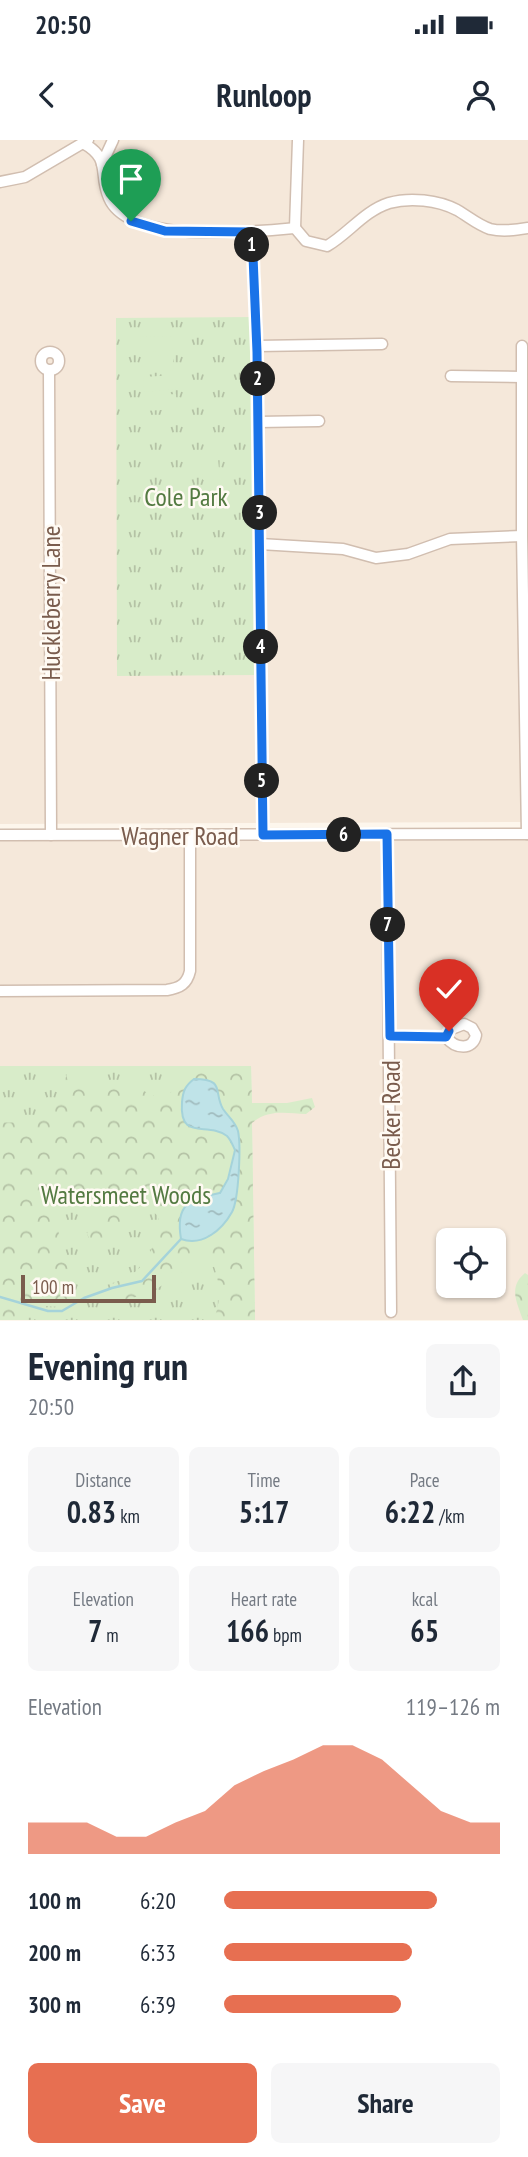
<!DOCTYPE html>
<html lang="en">
<head>
<meta charset="utf-8">
<style>
	:root { --surface:#fff; --page:#f6f6f7; --text:#1f2937; --muted:#747a83; --accent:#e76f51 }
	body { margin:0; font-family:"PT Sans Narrow",sans-serif; background:var(--page); color:var(--text); height:100vh; display:flex; flex-direction:column; font-size:26px; white-space:nowrap }
	* { box-sizing:border-box; margin:0 }
	p { font-size:23px; color:var(--muted) }
	.icon { flex:none; width:38px; height:38px; fill:none; stroke:currentColor; stroke-width:2; stroke-linecap:round; stroke-linejoin:round }
	.map { position:relative; height:1181px; overflow:hidden }
	.side { display:flex; flex-direction:column; background:var(--surface); flex:1 }
	.side>* { flex:none }
	.tools { position:absolute; left:436px; top:1088px; display:grid; gap:14px }
	.tools a { display:grid; place-items:center; width:70px; height:70px; border-radius:10px; background:var(--surface); box-shadow:0 2px 5px #0004; font-size:35px }
	.scale { position:absolute; left:21px; bottom:18px; width:135px; box-sizing:border-box; padding-left:7px; border:4px solid #7a5c4d; border-top:0; font-size:19px; line-height:24px; white-space:nowrap; color:#7a5c4d; -webkit-text-stroke:5px #fffaf3; paint-order:stroke }
	.pin { position:absolute; display:grid; place-items:center; width:60px; height:60px; color:#fff; margin:-72px -30px; border-radius:50% 50% 50% 0; rotate:-45deg; box-shadow:0 0 7px #0007 }
	.pin .icon { rotate:45deg }
	.km { position:absolute; width:35px; height:35px; margin:-18px; border-radius:50%; background:#222; color:#fff; font-size:19px; line-height:35px; text-align:center }
	.round { display:grid; place-items:center; flex:none; width:74px; height:74px; border-radius:10px; background:var(--page) }
	.headline { display:flex; align-items:center; justify-content:space-between; height:119px; padding:0 28px }
	h1 { font-size:38px; font-weight:700; line-height:52px }
	.metrics { display:grid; grid-template-columns:repeat(3,1fr); gap:10px; height:119px; padding:7px 28px }
	.metrics div { display:grid; align-content:center; border-radius:10px; background:var(--page); text-align:center }
	.metrics b { font-size:30px; font-weight:700 }
	.metrics small { font-size:19px; font-weight:400 }
	.metrics p { font-size:19px }
	.chart { height:196px; padding:14px 28px }
	.chart p { display:flex; justify-content:space-between }
	.chart svg { width:100%; height:126px; margin-top:7px; fill:var(--accent); opacity:.7 }
	.primary-button { display:flex; gap:14px; margin-top:auto; padding:14px 28px }
	.primary-button a { flex:1; height:80px; border-radius:10px; background:var(--accent); color:#fff; font-size:28px; font-weight:700; line-height:80px; text-align:center }
	.primary-button a+a { background:var(--page); color:var(--text) }
	ul { padding:0 28px; list-style:none; font-size:23px }
	li { display:grid; grid-template-columns:112px 84px 1fr; align-items:center; height:52px }
	li i { height:18px; border-radius:9px; background:var(--accent) }
	.status { display:flex; justify-content:space-between; align-items:center; height:49px; padding:0 35px; background:var(--surface); direction:ltr }
	.status svg { height:19px; fill:currentColor }
	header { display:flex; justify-content:space-between; align-items:center; height:91px; padding:0 28px; background:var(--surface); font-size:32px; font-weight:700 }
	.map>svg:first-child { display:block }
</style>
</head>
<body>
<div class="status"><b>20:50</b><svg viewBox="0 0 49 12"><path d="M0 12V9h3v3zM5 12V6h3v6zM10 12V3h3v9zM15 12V0h3v12zM26 1h20v11H26zM47 4h2v5h-2z"/></svg></div>
<header><svg class="icon" aria-label="back" viewBox="0 0 24 24"><path d="M15 5l-7 7 7 7"/></svg>Runloop<svg class="icon" aria-label="person" viewBox="0 0 24 24"><circle cx="12" cy="8" r="4"/><path d="M4 21q1-7 8-7t8 7"/></svg></header>
<div class="map">
<svg width="528" height="1181" viewBox="0 0 528 1181">
	<defs>
		<pattern id="grass-tufts" width="24" height="20" patternUnits="userSpaceOnUse" patternTransform="scale(1.75)"><rect width="24" height="20" fill="#d8ecc9"/><path d="M3 7l-1-3M5 7V3M7 7l1-3M15 17l-1-3M17 17v-4M19 17l1-3" fill="none" stroke="#b4c2a5"/></pattern>
		<pattern id="forest-crowns" width="20" height="18" patternUnits="userSpaceOnUse" patternTransform="scale(1.75)"><rect width="20" height="18" fill="#d8ecc9"/><path d="M2 6a3 3 0 1 1 6 0M12 15a3 3 0 1 1 6 0" fill="none" stroke="#b4c2a5"/></pattern>
		<pattern id="water-ripples" width="26" height="14" patternUnits="userSpaceOnUse" patternTransform="scale(1.75)"><rect width="26" height="14" fill="#bfe3e8"/><path d="M2 4q2-2 4 0t4 0M15 11q2-2 4 0t4 0" fill="none" stroke="#a0bbbe"/></pattern>
	</defs>
	<rect width="100%" height="100%" fill="#fdf6ec"/>
	<g fill="#f5e8da" fill-rule="evenodd">
		<polygon points="0,0 528,0 528,682 0,684"/>
		<path d="M 528,699 L 528,1180 L 255,1180 L 251,926 L 0,926 L 0,700 ZM 448,1101 L 494,1101 L 494,1146 L 448,1146 Z"/>
	</g>
	<g fill="url(#grass-tufts)">
		<polygon points="254,177 256,535 117,536 116,178"/>
		<polygon points="0,926 251,926 255,1180 0,1180"/>
	</g>
	<g fill="url(#forest-crowns)">
		<path d="M 69,926 L 79,926 C 83,931 87,940 93,944 C 103,952 119,942 131,945 C 144,949 154,960 168,958 L 185,926 C 200,926 200,929 212,934 C 226,939 239,931 251,926 L 252,963 L 287,963 L 312,958 L 315,967 L 306,974 C 286,973 268,969 252,983 L 255,1180 L 214,1180 C 222,1156 220,1144 212,1120 L 205,1116 C 182,1131 161,1151 132,1158 C 125,1160 116,1158 109,1158 L 111,1145 C 118,1140 128,1138 135,1132 C 151,1119 157,1097 159,1077 L 150,1069 L 130,1075 L 107,1107 L 95,1110 L 87,1094 L 93,1062 L 86,1052 L 77,1049 L 52,1065 C 54,1091 71,1114 72,1141 C 72,1148 69,1156 67,1163 C 56,1170 42,1165 30,1164 L 24,1171 L 27,1180 L 0,1180 L 0,982 C 27,985 38,976 59,962 Z"/>
		<path d="M 525,1133 L 528,1135 L 528,1180 L 523,1180 C 517,1162 508,1147 525,1133 Z"/>
	</g>
	<g fill="#d8ecc9">
		<polygon points="172,196 173,210 141,212 140,197"/>
		<polygon points="173,215 174,230 142,232 141,217"/>
		<polygon points="175,235 176,249 144,252 143,237"/>
		<polygon points="176,254 177,269 145,271 144,256"/>
		<polygon points="217,309 220,339 203,340 200,310"/>
	</g>
	<path fill="url(#water-ripples)" stroke="#a5d3da" stroke-width="2" d="M 194,939 C 226,939 213,952 223,969 C 229,978 235,981 238,991 C 241,1005 239,1059 232,1072 C 222,1090 202,1107 181,1099 C 175,1063 189,1060 220,1053 L 228,1039 L 235,1010 C 233,1006 231,1000 227,996 C 207,981 179,1002 182,962 C 183,951 185,946 194,939 Z"/>
	<g fill="none" stroke-linecap="round" stroke-linejoin="round">
		<polyline stroke="#a5d3da" stroke-width="2.5" points="0,1157 48,1171 62,1171 84,1158 112,1148 142,1141 181,1099"/>
		<g stroke="#d1beb0" stroke-width="13">
			<g id="minor">
				<path d="M 83,3 C 112,19 98,33 109,58 C 129,105 252,92 295,88 L 306,101 L 327,106 C 348,94 364,71 389,63 C 410,57 438,60 457,70 C 469,77 478,85 490,89 C 503,92 516,90 528,88"/>
				<polyline points="102,24 113,0"/>
				<polyline points="0,42 25,37 88,0"/>
				<polyline points="295,88 298,0"/>
				<polyline points="252,92 257,206 263,695"/>
				<polyline points="257,206 382,204"/>
				<polyline points="522,206 522,396 527,694"/>
				<circle cx="50" cy="221" r="9"/>
				<polyline points="49,231 51,695"/>
				<polyline points="451,236 522,237"/>
				<polyline points="258,282 319,281"/>
				<polyline points="260,404 343,409 376,418 408,414 450,399 522,396"/>
				<polyline points="387,694 391,1172"/>
				<polyline points="0,695 528,694"/>
				<path d="M 0,851 L 167,850 C 180,848 187,844 190,831 L 190,695"/>
				<path d="M 390,896 L 446,897 C 455,909 473,911 476,895 L 472,888 L 464,884 L 449,890 L 446,897"/>
			</g>
		</g>
		<use href="#minor" stroke="#fff" stroke-width="10"/>
	</g>
	<g fill="none" stroke-linecap="round" stroke-linejoin="round">
		<g stroke="#fff" stroke-width="14">
			<polyline id="route" points="131,81 165,91 252,92 257,212 263,695 387,694 390,896 446,897 449,891"/>
		</g>
		<use href="#route" stroke="#1a73e8" stroke-width="9"/>
	</g>
	<g text-anchor="middle" dominant-baseline="central" stroke-width="5" stroke-linejoin="round" paint-order="stroke">
		<g font-size="26" fill="#537a41" stroke="#fffaf3">
			<text x="186" y="356">Cole Park</text>
			<text x="126" y="1054">Watersmeet Woods</text>
		</g>
		<g font-size="26" fill="#7a5c4d" stroke="#fffaf3">
			<text transform="translate(50 463) rotate(-90)">Huckleberry Lane</text>
			<text x="180" y="695">Wagner Road</text>
			<text transform="translate(390 975) rotate(-90)">Becker Road</text>
		</g>
	</g>
</svg>
<div class="tools">
<a><svg class="icon" aria-label="locate" viewBox="0 0 24 24"><circle cx="12" cy="12" r="6"/><path d="M12 2v4M12 18v4M2 12h4M18 12h4"/></svg></a>
</div>
<div class="scale">100 m</div>
<div class="pin" style="left:131px;top:81px;background:#1e9e55"><svg class="icon" aria-label="arrive" viewBox="0 0 24 24"><path d="M6 21V4h12l-3 4 3 4H6"/></svg></div>
<div class="pin" style="left:449px;top:891px;background:#d93025"><svg class="icon" aria-label="check" viewBox="0 0 24 24"><path d="M5 12l5 5 9-10"/></svg></div>
<b class="km" style="left:252px;top:105px">1</b>
<b class="km" style="left:258px;top:239px">2</b>
<b class="km" style="left:260px;top:373px">3</b>
<b class="km" style="left:261px;top:507px">4</b>
<b class="km" style="left:262px;top:641px">5</b>
<b class="km" style="left:344px;top:695px">6</b>
<b class="km" style="left:388px;top:785px">7</b>
</div>
<section class="side">
<div class="headline"><div><h1>Evening run</h1><p>20:50</p></div><a class="round"><svg class="icon" aria-label="share" viewBox="0 0 24 24"><path d="M12 15V3M7 8l5-5 5 5M5 13v7h14v-7"/></svg></a></div>
<div class="metrics">
<div><p>Distance</p><b>0.83<small> km</small></b></div>
<div><p>Time</p><b>5:17</b></div>
<div><p>Pace</p><b>6:22<small> /km</small></b></div>
</div>
<div class="metrics">
<div><p>Elevation</p><b>7<small> m</small></b></div>
<div><p>Heart rate</p><b>166<small> bpm</small></b></div>
<div><p>kcal</p><b>65</b></div>
</div>
<div class="chart"><p><span>Elevation</span>119–126 m</p>
<svg viewBox="0 0 160 44" preserveAspectRatio="none"><path d="M0 44V33L10 33L20 33L30 38L40 38L50 33L60 29L70 20L80 15L90 11L100 6L110 6L120 11L130 20L140 29L150 33L160 33V44z"/></svg>
</div>
<ul>
<li><b>100 m</b>6:20<i style="width:77%"></i></li>
<li><b>200 m</b>6:33<i style="width:68%"></i></li>
<li><b>300 m</b>6:39<i style="width:64%"></i></li>
</ul>
<div class="primary-button"><a>Save</a><a>Share</a></div>
</section>
</body>
</html>
